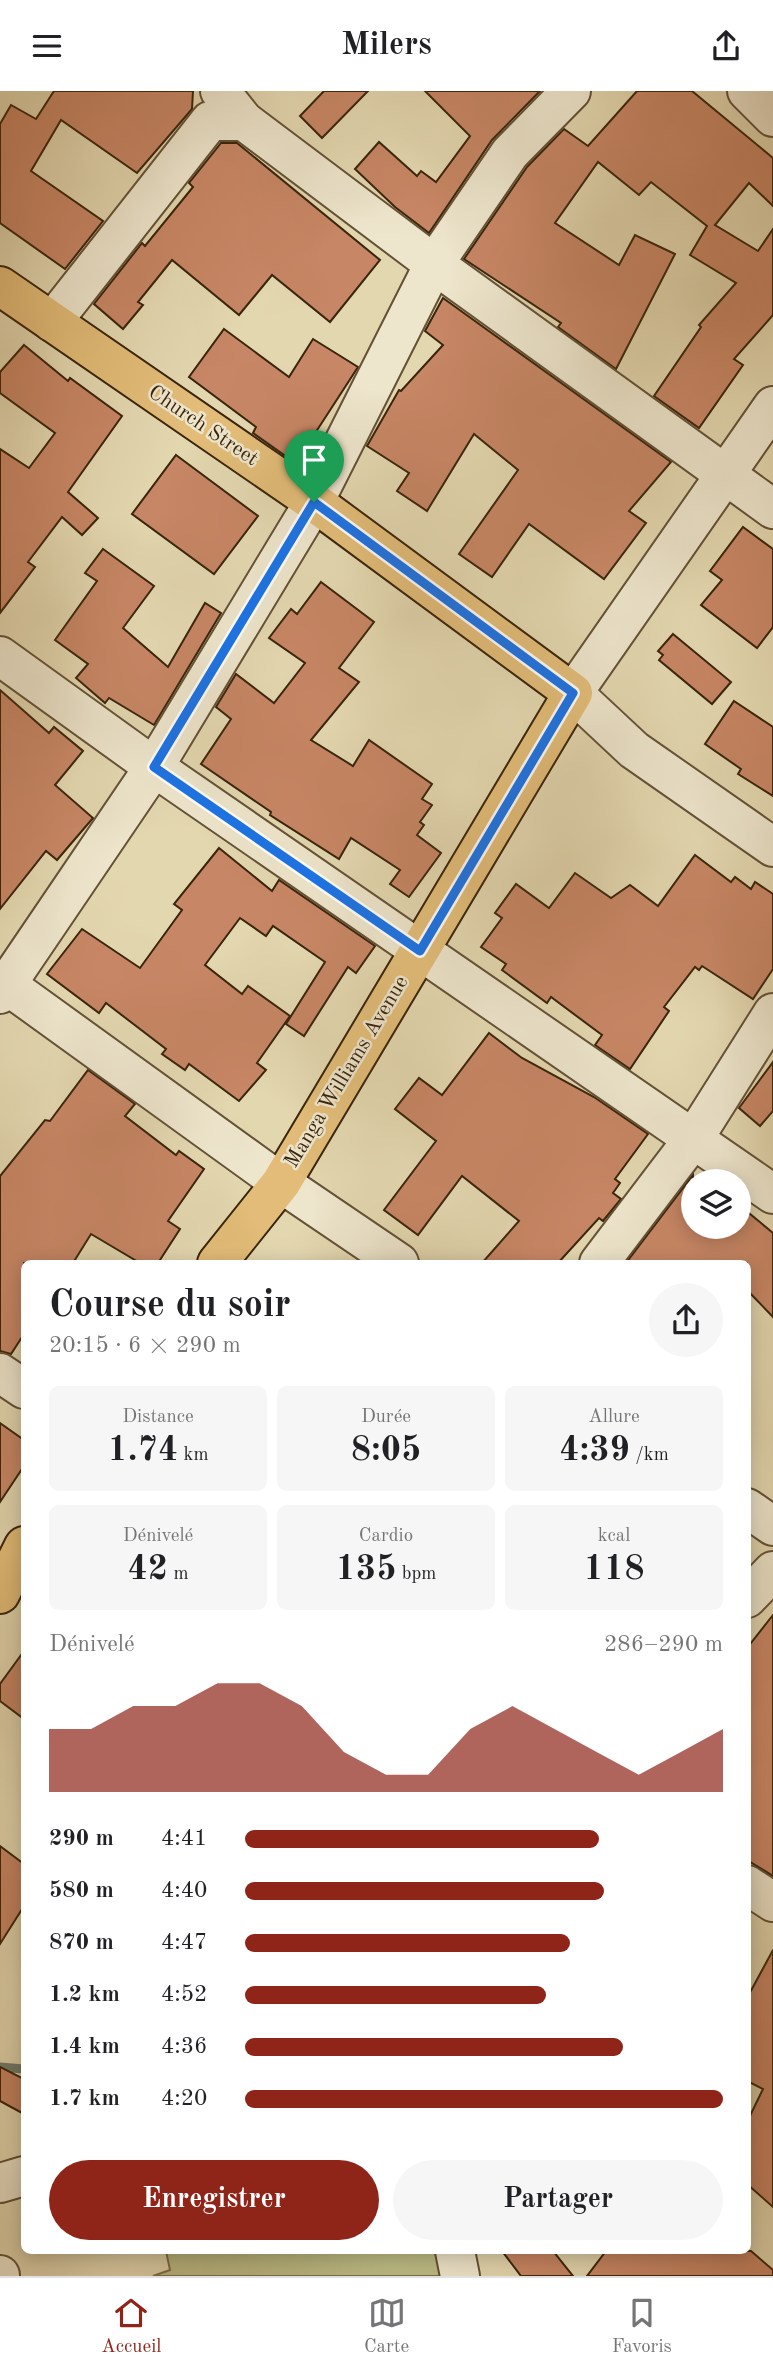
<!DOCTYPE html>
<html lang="fr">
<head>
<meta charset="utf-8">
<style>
	:root { --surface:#fff; --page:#f6f6f6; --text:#202124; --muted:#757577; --line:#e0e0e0; --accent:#8f2418 }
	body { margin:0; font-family:"Old Standard TT",serif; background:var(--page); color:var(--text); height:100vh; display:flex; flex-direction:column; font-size:26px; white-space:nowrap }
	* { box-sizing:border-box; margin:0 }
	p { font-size:23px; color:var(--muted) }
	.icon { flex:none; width:38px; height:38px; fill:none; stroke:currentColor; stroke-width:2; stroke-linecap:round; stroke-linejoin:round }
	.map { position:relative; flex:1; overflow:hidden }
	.panel { position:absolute; left:21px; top:1169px; width:730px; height:994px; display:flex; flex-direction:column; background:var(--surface); border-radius:10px; box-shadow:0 4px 18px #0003 }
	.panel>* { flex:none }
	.fabs { position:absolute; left:681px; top:1078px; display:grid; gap:14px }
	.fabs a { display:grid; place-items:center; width:70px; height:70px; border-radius:50%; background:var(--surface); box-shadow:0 4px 18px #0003; font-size:35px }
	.pin { position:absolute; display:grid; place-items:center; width:60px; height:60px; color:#fff; margin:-72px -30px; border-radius:50% 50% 50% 0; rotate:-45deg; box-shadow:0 0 7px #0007 }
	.pin .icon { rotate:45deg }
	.round { display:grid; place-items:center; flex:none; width:74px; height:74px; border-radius:37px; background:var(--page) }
	.head { display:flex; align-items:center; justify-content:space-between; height:119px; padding:0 28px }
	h1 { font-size:38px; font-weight:700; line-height:52px }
	.metrics { display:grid; grid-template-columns:repeat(3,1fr); gap:10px; height:119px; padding:7px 28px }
	.metrics div { display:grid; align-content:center; border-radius:10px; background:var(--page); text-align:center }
	.metrics b { font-size:35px; font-weight:700 }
	.metrics small { font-size:19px; font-weight:400 }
	.metrics p { font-size:19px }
	.chart { height:196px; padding:14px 28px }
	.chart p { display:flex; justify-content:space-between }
	.chart svg { width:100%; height:126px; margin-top:7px; fill:var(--accent); opacity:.7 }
	.action { display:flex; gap:14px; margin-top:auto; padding:14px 28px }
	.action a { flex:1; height:80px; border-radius:42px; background:var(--accent); color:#fff; font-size:28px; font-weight:700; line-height:80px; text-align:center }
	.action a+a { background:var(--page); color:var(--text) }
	ul { padding:0 28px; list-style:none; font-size:23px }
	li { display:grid; grid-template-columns:112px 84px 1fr; align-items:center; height:52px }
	li i { height:18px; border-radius:9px; background:var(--accent) }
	header { display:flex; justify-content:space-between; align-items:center; height:91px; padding:0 28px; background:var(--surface); font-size:32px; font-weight:700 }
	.dock { display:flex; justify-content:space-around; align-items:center; height:98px; border-top:2px solid var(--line); background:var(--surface); font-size:19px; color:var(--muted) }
	.dock a { display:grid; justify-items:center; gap:4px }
	.dock .on { color:var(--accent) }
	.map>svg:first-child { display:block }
</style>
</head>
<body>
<header><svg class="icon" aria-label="menu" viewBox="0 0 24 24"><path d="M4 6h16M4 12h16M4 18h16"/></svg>Milers<svg class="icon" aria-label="share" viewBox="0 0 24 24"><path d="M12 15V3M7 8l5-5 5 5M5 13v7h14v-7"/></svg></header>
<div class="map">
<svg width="773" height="2185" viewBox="0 0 773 2185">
	<rect width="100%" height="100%" fill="#e3d7b0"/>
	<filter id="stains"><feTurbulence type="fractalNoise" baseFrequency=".00286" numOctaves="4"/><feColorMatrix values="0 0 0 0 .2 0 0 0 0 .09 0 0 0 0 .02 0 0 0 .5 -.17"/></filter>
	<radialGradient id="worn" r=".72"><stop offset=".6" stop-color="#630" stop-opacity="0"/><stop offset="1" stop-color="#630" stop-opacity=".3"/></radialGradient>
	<polygon fill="#bbbc86" stroke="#7a7049" stroke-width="2" points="166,2160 441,2160 446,2185 153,2185 170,2179"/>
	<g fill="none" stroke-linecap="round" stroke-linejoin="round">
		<polyline stroke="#717d6f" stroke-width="9" points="0,1976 24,1978"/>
	</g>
	<g fill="#c78665" stroke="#39240c" stroke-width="2">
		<polygon points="54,0 193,0 192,18 137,82 61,29 31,80 103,130 65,178 0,132 0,33 11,14 36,28"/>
		<polygon points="324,0 368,0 322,47 300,25"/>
		<polygon points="425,0 540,0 492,49 429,142 395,116 355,78 379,51 417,85 421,80 436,91 470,45"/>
		<polygon points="637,0 692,0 773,67 773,115 749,92 715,134 758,160 773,138 773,224 734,268 743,274 699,337 654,305 701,236 699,234 736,192 690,164 707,135 651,91 639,104 598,71 555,132 619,174 635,144 675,163 616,278 558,236 561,232 464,168 527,76 564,38 588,55"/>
		<polygon points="221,52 237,52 380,169 330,231 272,184 239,224 172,169 138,211 143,214 123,238 94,213 142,152 145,155 193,96 189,92"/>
		<polygon points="443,207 671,371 629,420 646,432 604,488 529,433 492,486 459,463 518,379 474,343 427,420 397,400 409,382 367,355 399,299 401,300 443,254 425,240"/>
		<polygon points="224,238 289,286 313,248 358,276 299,367 290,362 287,366 253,342 256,336 189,286"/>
		<polygon points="24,254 68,290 70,287 122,325 68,401 98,427 82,444 62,426 28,471 35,476 0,522 0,358 29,377 55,342 0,302 0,281"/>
		<polygon points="176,364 258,425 214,483 132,423"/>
		<polygon points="743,436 773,458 773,536 757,557 701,514 722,489 710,480"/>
		<polygon points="103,458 154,495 123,537 168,576 205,512 221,522 154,634 109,607 105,612 76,587 88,573 55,549 97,490 85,482"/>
		<polygon points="321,491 374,531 339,577 359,591 311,649 353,675 369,649 432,693 422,708 432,714 420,731 424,734 417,744 441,762 409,806 390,793 400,779 351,747 339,768 270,724 271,721 201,673 231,628 216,616 236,583 274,612 305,572 269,547 291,518 297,523"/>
		<polygon points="673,543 731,591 712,613 659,569 663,564 658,560"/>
		<polygon points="0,599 49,642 54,636 83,660 55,694 93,727 57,769 46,760 0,818"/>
		<polygon points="734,610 773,636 773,705 738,683 741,678 705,653"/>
		<polygon points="219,757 272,800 279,789 375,855 356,882 348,876 304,945 286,933 325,871 273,835 266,845 240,827 205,874 242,903 248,895 290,925 257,972 266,979 239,1010 189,973 185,979 162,963 166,958 106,912 99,922 47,883 82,838 140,877 182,819 174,813"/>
		<polygon points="695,764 731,791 735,786 751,798 755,791 773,803 773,878 753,908 702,875 699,879 695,876 664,916 669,920 630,978 595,954 602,944 551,906 547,912 502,879 506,873 481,856 502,827 495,822 516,793 549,817 575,782 611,807 630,794 658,815"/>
		<polygon points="489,942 522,967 594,1006 648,1043 615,1088 620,1092 613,1102 621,1108 603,1130 599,1127 558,1172 482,1172 519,1130 462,1085 418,1144 384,1119 436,1050 395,1018 419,987 442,1004"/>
		<polygon points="773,971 773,1020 760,1035 739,1017"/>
		<polygon points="88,979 135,1013 125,1025 176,1064 179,1060 204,1078 168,1130 180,1138 158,1172 140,1172 91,1143 73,1172 24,1172 24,1243 11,1263 0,1260 0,1085 45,1029 50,1030"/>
		<polygon points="693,1084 693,1136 738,1136 738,1113 773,1142 773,1226 747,1199 747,1172 626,1172"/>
		<polygon points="0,1332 24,1349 24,1375 0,1411"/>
		<polygon points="773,1524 773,1785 747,1769 747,1557"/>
		<polygon points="24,1560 24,1628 0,1610 0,1593"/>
		<polygon points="0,1755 24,1773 24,1815 0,1853"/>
		<polygon points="773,1859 773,2116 747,2093 747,2031 763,1998 747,1990 747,1907"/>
		<polygon points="0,1976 24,1988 24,2023 0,2010"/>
		<polygon points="502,2160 553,2160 573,2185 521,2185"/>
		<polygon points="606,2160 751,2160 773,2179 773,2185 587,2185"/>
	</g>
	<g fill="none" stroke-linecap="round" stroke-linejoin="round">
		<g stroke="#645135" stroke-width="42">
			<g id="minor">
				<polyline points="220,0 244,30 434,173 773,418"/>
				<polyline points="747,0 773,26"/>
				<polyline points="52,231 210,30 244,30"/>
				<polyline points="773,315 573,602 634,659 773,756"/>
				<polyline points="0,565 154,676 773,1103"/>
				<polyline points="0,889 281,1092 399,1172"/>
				<polyline points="0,903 154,676 314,411 434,173 510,62 571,0"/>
				<polyline points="599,1172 694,1047 773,922"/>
				<polyline points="0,1282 24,1298"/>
				<polyline points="747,1417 773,1435"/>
				<polyline points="747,1507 773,1480"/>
				<polyline points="747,1794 773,1811"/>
				<polyline points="0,2092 24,2085"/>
				<polyline points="455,2160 460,2185"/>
				<polyline points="0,2184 0,2185"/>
			</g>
		</g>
		<g stroke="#39240c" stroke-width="42">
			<g id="major">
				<polyline points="0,195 314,411 573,602 281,1092 217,1172"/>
				<polyline points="0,1503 24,1455"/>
			</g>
		</g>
		<use href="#minor" stroke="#ede5cc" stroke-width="38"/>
		<use href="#major" stroke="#e2bc78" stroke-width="38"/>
	</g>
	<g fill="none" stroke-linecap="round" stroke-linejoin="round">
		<g stroke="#fff" stroke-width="14">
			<polygon id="route" points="314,411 573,602 420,860 154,676"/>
		</g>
		<use href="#route" stroke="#1a73e8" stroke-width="9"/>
	</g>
	<g text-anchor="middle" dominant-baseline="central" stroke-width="5" stroke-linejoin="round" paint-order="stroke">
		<g font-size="21" fill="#39240c" stroke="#ede5cc">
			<text transform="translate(203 335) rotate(34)">Church Street</text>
			<text transform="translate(347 981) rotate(-59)">Manga Williams Avenue</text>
		</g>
	</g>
	<rect width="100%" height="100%" filter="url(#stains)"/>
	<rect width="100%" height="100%" fill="url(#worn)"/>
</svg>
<div class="fabs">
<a><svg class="icon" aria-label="layers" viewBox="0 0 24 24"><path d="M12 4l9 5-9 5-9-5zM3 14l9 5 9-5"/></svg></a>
</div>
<div class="pin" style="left:314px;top:411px;background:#1e9e55"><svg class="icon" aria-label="arrive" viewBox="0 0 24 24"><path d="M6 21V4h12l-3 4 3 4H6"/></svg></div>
<section class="panel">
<div class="head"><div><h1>Course du soir</h1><p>20:15 · 6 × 290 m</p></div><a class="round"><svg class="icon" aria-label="share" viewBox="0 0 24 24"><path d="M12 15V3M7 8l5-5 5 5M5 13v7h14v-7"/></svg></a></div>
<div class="metrics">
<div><p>Distance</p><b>1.74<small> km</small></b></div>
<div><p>Durée</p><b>8:05</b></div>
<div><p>Allure</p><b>4:39<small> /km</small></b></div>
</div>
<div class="metrics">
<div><p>Dénivelé</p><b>42<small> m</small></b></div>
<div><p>Cardio</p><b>135<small> bpm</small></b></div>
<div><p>kcal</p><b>118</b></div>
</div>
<div class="chart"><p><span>Dénivelé</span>286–290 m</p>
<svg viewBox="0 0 160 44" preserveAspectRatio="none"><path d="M0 44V22L10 22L20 14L30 14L40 6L50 6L60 14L70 30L80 38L90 38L100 22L110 14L120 22L130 30L140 38L150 30L160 22V44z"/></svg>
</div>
<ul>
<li><b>290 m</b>4:41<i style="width:74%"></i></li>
<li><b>580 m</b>4:40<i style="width:75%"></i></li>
<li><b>870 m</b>4:47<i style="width:68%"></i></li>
<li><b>1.2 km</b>4:52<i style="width:63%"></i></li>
<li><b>1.4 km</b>4:36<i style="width:79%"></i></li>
<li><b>1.7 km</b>4:20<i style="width:100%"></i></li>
</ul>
<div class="action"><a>Enregistrer</a><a>Partager</a></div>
</section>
</div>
<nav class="dock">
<a class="on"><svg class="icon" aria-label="home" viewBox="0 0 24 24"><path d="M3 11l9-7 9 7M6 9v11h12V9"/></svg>Accueil</a>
<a><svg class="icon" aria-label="map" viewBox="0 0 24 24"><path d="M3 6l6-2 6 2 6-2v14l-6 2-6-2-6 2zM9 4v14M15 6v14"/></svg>Carte</a>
<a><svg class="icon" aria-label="saved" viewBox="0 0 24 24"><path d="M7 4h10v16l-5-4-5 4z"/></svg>Favoris</a>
</nav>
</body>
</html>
